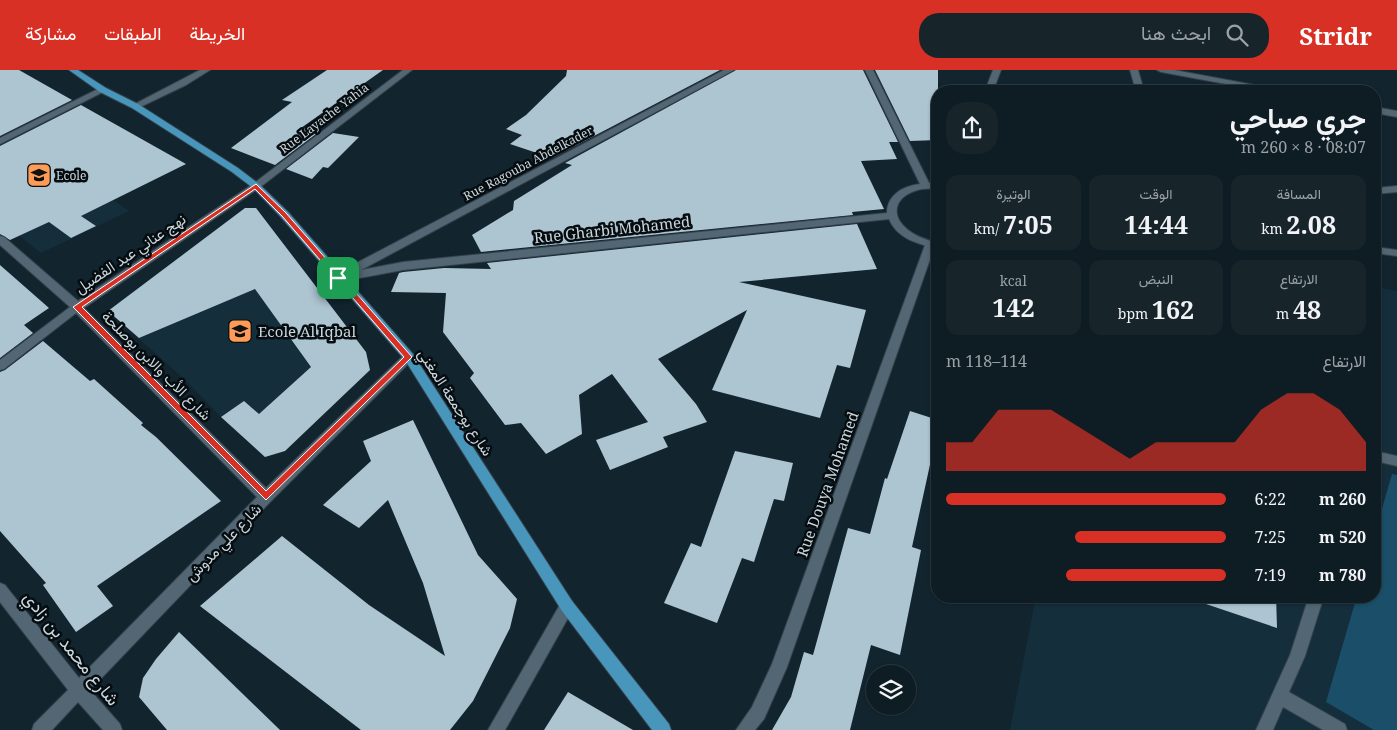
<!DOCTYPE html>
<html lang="ar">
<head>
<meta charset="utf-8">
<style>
	:root { --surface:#0e1c23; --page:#17252b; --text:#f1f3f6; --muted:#9ba1a6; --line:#2e3a41; --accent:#d93025 }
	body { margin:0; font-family:"Noto Serif",Vazirmatn,serif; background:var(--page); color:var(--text); direction:rtl; height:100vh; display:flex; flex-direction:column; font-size:19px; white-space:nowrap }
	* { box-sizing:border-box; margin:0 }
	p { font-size:16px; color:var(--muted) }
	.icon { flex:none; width:28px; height:28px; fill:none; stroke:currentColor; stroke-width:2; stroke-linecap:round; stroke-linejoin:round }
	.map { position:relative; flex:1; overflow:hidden; direction:ltr }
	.drawer { position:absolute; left:931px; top:15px; width:450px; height:518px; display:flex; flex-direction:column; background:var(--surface); border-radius:20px; box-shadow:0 1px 4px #0004,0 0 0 1px var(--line); direction:rtl }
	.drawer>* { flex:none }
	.tools { position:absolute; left:866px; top:595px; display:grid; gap:10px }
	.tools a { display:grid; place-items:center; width:50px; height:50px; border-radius:50%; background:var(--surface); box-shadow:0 1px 4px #0004,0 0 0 1px var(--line); font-size:25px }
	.pin { position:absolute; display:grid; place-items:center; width:42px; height:42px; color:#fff; margin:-21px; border-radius:10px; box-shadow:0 2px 8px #0006 }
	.round { display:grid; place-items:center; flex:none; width:52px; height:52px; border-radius:20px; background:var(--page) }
	.overview { display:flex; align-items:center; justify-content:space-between; height:85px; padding:0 15px }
	h1 { font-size:28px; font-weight:700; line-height:38px }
	.metrics { display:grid; grid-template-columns:repeat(3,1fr); gap:8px; height:85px; padding:5px 15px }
	.metrics div { display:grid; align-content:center; border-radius:12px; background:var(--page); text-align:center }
	.metrics b { font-size:25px; font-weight:700 }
	.metrics small { font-size:14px; font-weight:400 }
	.metrics p { font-size:14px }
	.chart { height:140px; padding:10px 15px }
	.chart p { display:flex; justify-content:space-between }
	.chart svg { width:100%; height:90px; margin-top:5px; fill:var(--accent); opacity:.7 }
	ul { padding:0 15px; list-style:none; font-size:16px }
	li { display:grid; grid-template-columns:80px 60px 1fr; align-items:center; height:38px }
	li i { height:12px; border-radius:6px; background:var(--accent) }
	header { display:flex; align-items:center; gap:30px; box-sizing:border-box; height:70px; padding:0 25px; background:var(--accent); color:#fff }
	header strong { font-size:24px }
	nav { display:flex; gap:28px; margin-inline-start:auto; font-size:18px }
	.search { width:350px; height:45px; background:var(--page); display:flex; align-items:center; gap:12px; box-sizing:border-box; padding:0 18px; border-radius:20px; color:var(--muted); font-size:19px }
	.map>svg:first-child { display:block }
</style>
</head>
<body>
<header>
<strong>Stridr</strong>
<div class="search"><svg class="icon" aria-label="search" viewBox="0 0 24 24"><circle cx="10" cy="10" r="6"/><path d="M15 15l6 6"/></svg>ابحث هنا</div>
<nav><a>الخريطة</a><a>الطبقات</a><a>مشاركة</a></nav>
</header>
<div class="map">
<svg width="1397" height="660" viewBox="0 0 1397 660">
	<rect width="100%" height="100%" fill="#12252f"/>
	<g fill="#142e3c">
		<polygon points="24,67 129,141 41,183 0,150"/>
		<polygon points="245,138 256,138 366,282 370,300 265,387 221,347 184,309 108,241"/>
		<polygon points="1375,217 1397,221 1397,660 1010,660 1036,526 1375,526"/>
	</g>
	<polygon fill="#1b4e68" points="1392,404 1397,405 1397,660 1374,660 1326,632 1357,526 1375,526 1375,463"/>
	<g fill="#adc4d1">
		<polygon points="0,0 19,0 72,30 0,66"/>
		<polygon points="327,0 383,0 301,58 320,61 275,95 231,78 292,32 282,30"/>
		<polygon points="567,0 720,0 552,88 510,74 522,65 506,59 526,45 566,6"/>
		<polygon points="736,0 863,0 898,72 889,72 897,89 861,91 884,139 852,142 853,145 481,182 472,165 513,140 514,131 572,95 565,93"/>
		<polygon points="875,0 938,0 938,70 910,71"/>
		<polygon points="81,35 186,94 81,146 96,156 71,168 49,152 10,170 0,164 0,76"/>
		<polygon points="333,63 359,67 328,98 323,97 312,109 286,99"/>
		<polygon points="245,138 256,138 366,282 370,300 285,381 265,387 221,347 244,331 259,344 311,297 255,219 139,268 108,241"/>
		<polygon points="857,154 877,199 739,212 866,240 850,298 837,295 820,348 712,320 747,240 658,289 696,334 707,352 663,367 668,377 610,400 596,370 648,352 612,304 579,325 582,364 546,384 521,353 505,355 470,308 474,303 443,262 446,223 391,222 399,203 403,202 444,198 491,199 487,193"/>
		<polygon points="0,195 49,238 24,255 33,263 0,288"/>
		<polygon points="43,271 90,311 94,309 143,353 141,355 156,367 221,431 97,516 113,536 76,562 43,515 46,513 0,461 0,302 5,300"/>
		<polygon points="910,341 938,350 938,392 931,390 912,477 921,480 900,585 871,575 850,660 772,660 791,627 804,582 813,585 848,458 870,464 885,408 887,409"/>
		<polygon points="413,350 478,485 517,529 510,558 473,631 450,660 361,660 200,536 282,466 369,535 445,586 423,513 388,430 359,458 323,435 371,391 363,371"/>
		<polygon points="735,381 793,393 784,431 774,429 754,492 742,488 717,553 664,533 691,473 701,477"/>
		<polygon points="1198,526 1276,526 1277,558 1197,531"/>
		<polygon points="179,562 280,660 167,660 139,627 143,608 156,589"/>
		<polygon points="568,622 633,660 544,660"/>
	</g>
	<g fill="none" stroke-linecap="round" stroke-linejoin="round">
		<g stroke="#35414a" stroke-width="2">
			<g id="lane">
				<polygon points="1375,381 1397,386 1397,396 1375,391"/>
				<polygon points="1309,526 1324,526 1305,586 1289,622 1345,654 1347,660 1323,660 1283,637 1273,660 1256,660 1290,585"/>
			</g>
		</g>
		<g stroke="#35414a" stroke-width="2">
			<g id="street">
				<polygon points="200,0 210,0 186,15 138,38 131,36"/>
				<polygon points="403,0 412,0 259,118 84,238 266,418 405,284 409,283 415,287 271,431 90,620 120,654 122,660 103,660 78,632 52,660 32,660 34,654 68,620 0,532 0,513 5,515 79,608 257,427 76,243 4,299 0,300 0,290 70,237 0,175 0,166 4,167 78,231 253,114"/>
				<path d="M 724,0 L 734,0 L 361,200 L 403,192 L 887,143 C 887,125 903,116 920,114 L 865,0 L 873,0 L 929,113 L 938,112 L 938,118 C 931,119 924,118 918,120 C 895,126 889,145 908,160 C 917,167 927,170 938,173 L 938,179 C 919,174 897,169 889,149 L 403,200 L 338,212 L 333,208 L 334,205 L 344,203 L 345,199 Z"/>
				<polygon points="1130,0 1138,0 1144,21 1136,21"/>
				<polygon points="1157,0 1174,0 1276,19 1280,21 1264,21 1161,2"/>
				<polygon points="100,18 107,20 0,74 0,68"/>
				<polygon points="1375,37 1397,41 1397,47 1375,43"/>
				<polygon points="1397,116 1397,122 1375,124 1375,118"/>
				<polygon points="1375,177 1397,180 1397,186 1375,183"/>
				<polygon points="567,529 572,531 575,536 572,541 505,660 488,660 562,531"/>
			</g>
		</g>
		<g stroke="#35414a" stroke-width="2">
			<g id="secondary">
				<polygon points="993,0 1001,0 993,21 985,21"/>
				<polygon points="930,172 935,175 787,597 764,649 755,660 736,660 752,637 772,594 925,175"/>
			</g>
		</g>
		<g stroke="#35414a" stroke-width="2">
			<polygon id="primary" points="69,0 78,0 106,18 138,34 238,98 259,114 288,142 413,284 572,531 669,654 671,660 652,660 562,541 405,290 280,146 253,118 232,102 132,38 100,22"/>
		</g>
		<use href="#lane" fill="#526773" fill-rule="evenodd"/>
		<use href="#street" fill="#526773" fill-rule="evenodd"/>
		<use href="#secondary" fill="#526773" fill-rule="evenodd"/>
		<use href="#primary" fill="#4996bd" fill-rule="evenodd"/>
	</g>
	<path fill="#d93025" stroke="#fff" fill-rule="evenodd" d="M 256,114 L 286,143 L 412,287 L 266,430 L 73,237 ZM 255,119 L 282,146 L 404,287 L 266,421 L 82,237 Z"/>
	<defs>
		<g id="school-square" transform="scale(1.25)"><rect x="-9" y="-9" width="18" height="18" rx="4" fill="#fe9c57" stroke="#060d11"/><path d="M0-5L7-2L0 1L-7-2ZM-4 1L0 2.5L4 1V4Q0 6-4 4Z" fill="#111"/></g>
	</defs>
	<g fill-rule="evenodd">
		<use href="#school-square" x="39" y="105"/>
		<use href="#school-square" x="240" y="261"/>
	</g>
	<g text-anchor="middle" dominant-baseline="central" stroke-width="5" stroke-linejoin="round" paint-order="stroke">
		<g font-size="12" fill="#cad5dc" stroke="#060d11">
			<text transform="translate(324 48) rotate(-37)">Rue Layache Yahia</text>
			<text transform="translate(528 93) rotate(-28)">Rue Ragouba Abdelkader</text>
		</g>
		<g font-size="12" fill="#cad5dc" stroke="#060d11" text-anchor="start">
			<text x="56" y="105">Ecole</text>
		</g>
		<g font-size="15" fill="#cad5dc" stroke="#060d11">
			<text transform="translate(612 159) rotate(-6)">Rue Gharbi Mohamed</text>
			<text transform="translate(130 183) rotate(-34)">نهج عناني عبد الفضيل</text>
			<text transform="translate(157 295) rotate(45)">شارع الأب والابن بوصلحة</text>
			<text transform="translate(456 332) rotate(57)">شارع بوجمعة المغني</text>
			<text transform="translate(827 414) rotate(-70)">Rue Douya Mohamed</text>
			<text transform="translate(223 472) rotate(-46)">شارع علي مدوش</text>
		</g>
		<g font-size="15" fill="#cad5dc" stroke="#060d11" text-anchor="start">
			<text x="258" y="261">Ecole Al Iqbal</text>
		</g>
		<g font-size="18" fill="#cad5dc" stroke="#060d11">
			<text transform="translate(72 578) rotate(51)">شارع محمد بن زادي</text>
		</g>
	</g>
</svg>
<div class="tools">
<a><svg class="icon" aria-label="layers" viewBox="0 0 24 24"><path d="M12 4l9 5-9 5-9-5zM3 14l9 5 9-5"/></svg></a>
</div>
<div class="pin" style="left:338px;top:208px;background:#1e9e55"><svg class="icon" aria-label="arrive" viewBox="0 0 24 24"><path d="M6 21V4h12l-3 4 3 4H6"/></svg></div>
<section class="drawer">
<div class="overview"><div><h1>جري صباحي</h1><p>08:07 · 8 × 260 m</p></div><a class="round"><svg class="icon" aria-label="share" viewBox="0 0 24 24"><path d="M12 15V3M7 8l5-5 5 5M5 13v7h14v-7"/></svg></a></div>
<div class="metrics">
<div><p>المسافة</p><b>2.08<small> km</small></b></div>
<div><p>الوقت</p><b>14:44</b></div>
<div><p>الوتيرة</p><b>7:05<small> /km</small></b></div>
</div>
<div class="metrics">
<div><p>الارتفاع</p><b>48<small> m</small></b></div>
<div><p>النبض</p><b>162<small> bpm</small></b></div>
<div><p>kcal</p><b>142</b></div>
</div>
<div class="chart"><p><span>الارتفاع</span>114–118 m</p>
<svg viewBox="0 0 160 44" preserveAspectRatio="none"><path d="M0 44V30L10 30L20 14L30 14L40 14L50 22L60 30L70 38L80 30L90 30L100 30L110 30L120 14L130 6L140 6L150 14L160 30V44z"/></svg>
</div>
<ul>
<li><b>260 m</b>6:22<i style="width:100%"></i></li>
<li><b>520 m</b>7:25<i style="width:54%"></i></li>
<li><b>780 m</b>7:19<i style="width:57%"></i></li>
</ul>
</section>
</div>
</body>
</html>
